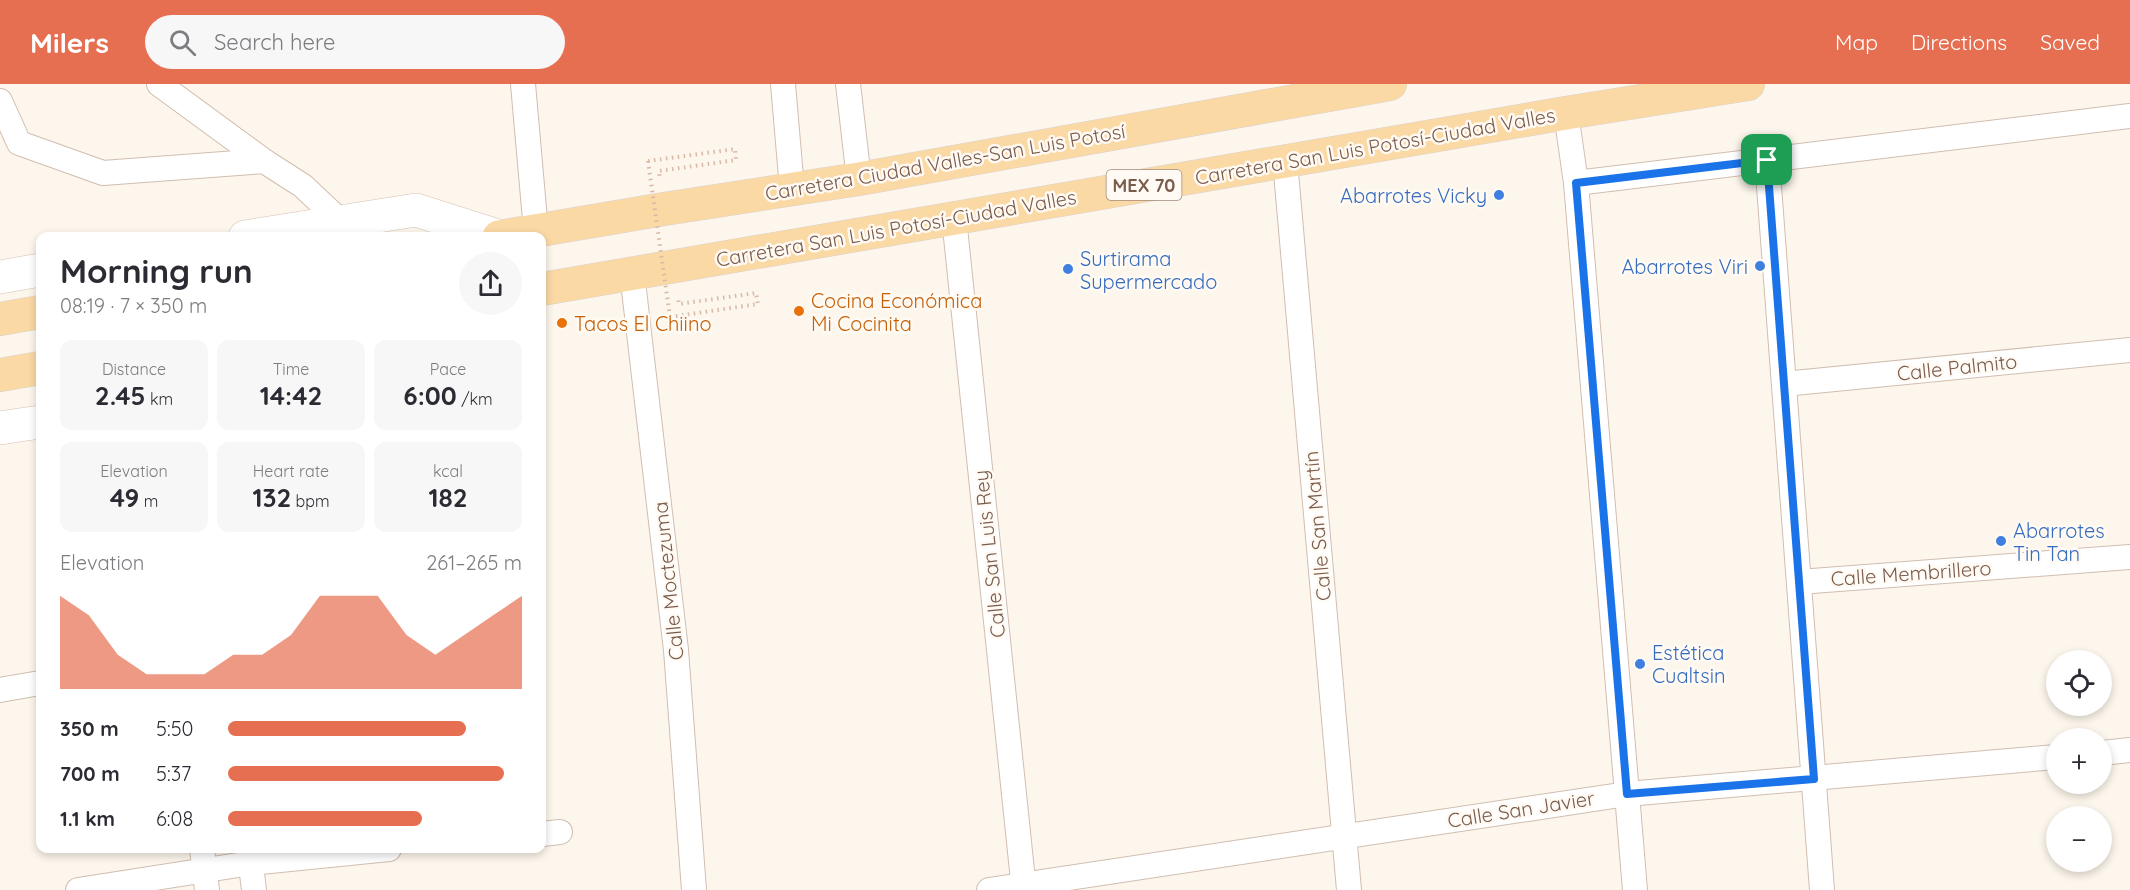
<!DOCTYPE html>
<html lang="en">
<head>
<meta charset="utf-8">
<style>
	:root { --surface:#fff; --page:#f7f7f7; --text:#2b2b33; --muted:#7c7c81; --accent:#e76f51 }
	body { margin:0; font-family:Quicksand,sans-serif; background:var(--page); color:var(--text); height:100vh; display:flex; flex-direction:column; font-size:22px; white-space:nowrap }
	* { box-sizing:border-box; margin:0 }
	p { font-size:20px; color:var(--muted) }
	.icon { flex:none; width:33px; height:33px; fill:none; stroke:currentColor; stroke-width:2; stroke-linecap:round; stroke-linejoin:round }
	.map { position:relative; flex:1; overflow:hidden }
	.details { position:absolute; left:36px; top:148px; width:510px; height:621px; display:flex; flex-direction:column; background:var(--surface); border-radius:12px; box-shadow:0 3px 9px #0003 }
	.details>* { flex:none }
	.fabs { position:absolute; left:2046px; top:566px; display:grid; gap:12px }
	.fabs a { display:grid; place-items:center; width:66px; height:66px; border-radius:50%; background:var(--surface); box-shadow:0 3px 9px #0003; font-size:30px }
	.pin { position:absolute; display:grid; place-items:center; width:51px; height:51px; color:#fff; margin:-26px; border-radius:12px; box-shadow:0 3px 9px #0006 }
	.round { display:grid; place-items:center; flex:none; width:63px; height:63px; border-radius:32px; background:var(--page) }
	.overview { display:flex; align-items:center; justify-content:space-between; height:102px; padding:0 24px }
	h1 { font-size:33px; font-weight:700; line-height:45px }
	.stats { display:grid; grid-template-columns:repeat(3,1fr); gap:9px; height:102px; padding:6px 24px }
	.stats div { display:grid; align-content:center; border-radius:12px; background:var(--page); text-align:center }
	.stats b { font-size:26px; font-weight:700 }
	.stats small { font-size:16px; font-weight:400 }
	.stats p { font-size:16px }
	.chart { height:168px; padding:12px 24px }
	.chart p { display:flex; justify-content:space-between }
	.chart svg { width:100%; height:108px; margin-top:6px; fill:var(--accent); opacity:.7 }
	ul { padding:0 24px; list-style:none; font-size:20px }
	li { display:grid; grid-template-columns:96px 72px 1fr; align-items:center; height:45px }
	li i { height:15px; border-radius:8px; background:var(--accent) }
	header { display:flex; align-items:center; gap:36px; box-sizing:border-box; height:84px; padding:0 30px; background:var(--accent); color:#fff }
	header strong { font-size:28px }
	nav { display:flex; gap:33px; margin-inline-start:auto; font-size:21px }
	.search { width:420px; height:54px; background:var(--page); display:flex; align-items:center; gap:15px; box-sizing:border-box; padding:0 21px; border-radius:33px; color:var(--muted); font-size:22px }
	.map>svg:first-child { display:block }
</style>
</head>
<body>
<header>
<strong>Milers</strong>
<div class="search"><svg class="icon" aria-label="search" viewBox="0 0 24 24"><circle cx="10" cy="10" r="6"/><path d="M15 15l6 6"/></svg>Search here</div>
<nav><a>Map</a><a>Directions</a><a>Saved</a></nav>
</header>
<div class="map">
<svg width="2130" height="806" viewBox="0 0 2130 806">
	<rect width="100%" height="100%" fill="#fdf6ec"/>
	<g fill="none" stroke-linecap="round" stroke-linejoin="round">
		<g stroke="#d1beb0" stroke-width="26">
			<g id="street">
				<polyline points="159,0 264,77"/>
				<polyline points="523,0 536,147"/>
				<polyline points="783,0 792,105"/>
				<polyline points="848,0 859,95"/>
				<polyline points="0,17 19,59 103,89 264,77 303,102 341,138"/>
				<polyline points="1566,29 1576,99 1635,806"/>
				<polyline points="1767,76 1822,806"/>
				<polyline points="1285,77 1349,806"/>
				<polyline points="1576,99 2130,32"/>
				<polyline points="954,134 1024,806"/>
				<polyline points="632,189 676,566 694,806"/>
				<polyline points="1784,300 2130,266"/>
				<polyline points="1799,498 2130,473"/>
				<polyline points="0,606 40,599"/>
				<polyline points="2102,669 2130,666"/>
				<polyline points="542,750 560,748"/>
				<polyline points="202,765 207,806"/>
				<polyline points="249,765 254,806"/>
				<polyline points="78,806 251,779 389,765"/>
				<polyline points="989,806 1627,710 2056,673"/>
			</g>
		</g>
		<g stroke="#d6c0b0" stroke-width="34">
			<g id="secondary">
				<polyline points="245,153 416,126 501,153"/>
				<polyline points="0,193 40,186"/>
				<polyline points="0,344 40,338"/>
			</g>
		</g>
		<g stroke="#dad1cd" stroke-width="34">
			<g id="primary">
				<polyline points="499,153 664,125 859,95 1390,0"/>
				<polyline points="542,205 1566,29 1748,0"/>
				<polyline points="0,235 40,228"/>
				<polyline points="0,291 40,284"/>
			</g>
		</g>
		<g stroke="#d9b8a5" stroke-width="4" stroke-dasharray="1.5 4.5" stroke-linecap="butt">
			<polyline points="648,77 735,65 736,76 659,87 660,95"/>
			<polyline points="670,233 758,220 756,209 679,220 678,214"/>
		</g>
		<use href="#street" stroke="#fff" stroke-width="24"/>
		<use href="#secondary" stroke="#fff" stroke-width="33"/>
		<use href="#primary" stroke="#fbd9a5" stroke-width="33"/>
		<polyline stroke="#d9b8a5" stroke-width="4" stroke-dasharray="1.5 4.5" stroke-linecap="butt" points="648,77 670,233"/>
	</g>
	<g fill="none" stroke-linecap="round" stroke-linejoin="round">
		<g stroke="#fff" stroke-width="12">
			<polygon id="route" points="1767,76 1814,695 1627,710 1576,99"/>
		</g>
		<use href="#route" stroke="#1a73e8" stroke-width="8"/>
	</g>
	<g fill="#3f7fe0" stroke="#fffaf3" stroke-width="2">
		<circle cx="1499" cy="111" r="6"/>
		<circle cx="1760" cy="182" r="6"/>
		<circle cx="1068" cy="185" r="6"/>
		<circle cx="2001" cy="457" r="6"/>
		<circle cx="1640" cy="580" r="6"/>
	</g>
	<g fill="#e8710a" stroke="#fffaf3" stroke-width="2">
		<circle cx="799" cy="227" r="6"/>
		<circle cx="562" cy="239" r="6"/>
	</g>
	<g text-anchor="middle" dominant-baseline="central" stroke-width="5" stroke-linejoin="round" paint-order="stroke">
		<rect fill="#fffaf3" stroke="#a28b7f" stroke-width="1.5" x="1106.5" y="86" width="75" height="30" rx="4.5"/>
		<g font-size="18" font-weight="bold" fill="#7a5c4d">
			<text x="1144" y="101">MEX 70</text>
		</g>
		<g font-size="20" fill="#7a5c4d" stroke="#fffaf3">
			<text transform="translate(1375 62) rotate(-10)">Carretera San Luis Potosí-Ciudad Valles</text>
			<text transform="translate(945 78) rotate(-10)">Carretera Ciudad Valles-San Luis Potosí</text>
			<text transform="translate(896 144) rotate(-10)">Carretera San Luis Potosí-Ciudad Valles</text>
			<text transform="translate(1957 283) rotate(-6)">Calle Palmito</text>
			<text transform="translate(1317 442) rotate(-95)">Calle San Martín</text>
			<text transform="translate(989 470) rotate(-96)">Calle San Luis Rey</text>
			<text transform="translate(1911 489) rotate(-4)">Calle Membrillero</text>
			<text transform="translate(668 497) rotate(-96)">Calle Moctezuma</text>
			<text transform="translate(1521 725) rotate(-9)">Calle San Javier</text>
		</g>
		<g font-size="20" fill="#366cbe" stroke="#fffaf3" text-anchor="start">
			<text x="1487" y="111" text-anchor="end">Abarrotes Vicky</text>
			<text x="1080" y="174">Surtirama<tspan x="1080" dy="23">Supermercado</tspan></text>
			<text x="1748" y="182" text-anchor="end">Abarrotes Viri</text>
			<text x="2013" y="446">Abarrotes<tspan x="2013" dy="23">Tin Tan</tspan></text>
			<text x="1652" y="568">Estética<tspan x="1652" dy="23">Cualtsin</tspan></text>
		</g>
		<g font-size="20" fill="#c56008" stroke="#fffaf3" text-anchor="start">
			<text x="811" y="216">Cocina Económica<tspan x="811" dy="23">Mi Cocinita</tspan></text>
			<text x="574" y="239">Tacos El Chiino</text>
		</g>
	</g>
</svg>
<div class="fabs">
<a><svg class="icon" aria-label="locate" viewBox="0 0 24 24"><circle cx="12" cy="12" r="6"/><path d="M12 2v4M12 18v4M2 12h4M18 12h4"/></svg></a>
<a>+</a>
<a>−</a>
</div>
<div class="pin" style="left:1767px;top:76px;background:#1e9e55"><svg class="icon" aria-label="arrive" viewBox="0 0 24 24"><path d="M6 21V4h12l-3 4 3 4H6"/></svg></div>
<section class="details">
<div class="overview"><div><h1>Morning run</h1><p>08:19 · 7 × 350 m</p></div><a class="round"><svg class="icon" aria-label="share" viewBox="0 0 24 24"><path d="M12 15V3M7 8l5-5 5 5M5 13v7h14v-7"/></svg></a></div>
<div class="stats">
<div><p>Distance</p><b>2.45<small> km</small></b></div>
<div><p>Time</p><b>14:42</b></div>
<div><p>Pace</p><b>6:00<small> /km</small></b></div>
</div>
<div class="stats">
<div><p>Elevation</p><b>49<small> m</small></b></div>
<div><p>Heart rate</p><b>132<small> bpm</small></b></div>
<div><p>kcal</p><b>182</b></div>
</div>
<div class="chart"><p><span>Elevation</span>261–265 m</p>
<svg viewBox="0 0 160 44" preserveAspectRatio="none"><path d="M0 44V6L10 14L20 30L30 38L40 38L50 38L60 30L70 30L80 22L90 6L100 6L110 6L120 22L130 30L140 22L150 14L160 6V44z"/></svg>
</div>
<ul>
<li><b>350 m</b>5:50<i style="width:81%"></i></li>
<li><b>700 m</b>5:37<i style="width:94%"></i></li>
<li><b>1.1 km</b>6:08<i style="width:66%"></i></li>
</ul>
</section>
</div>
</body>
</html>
